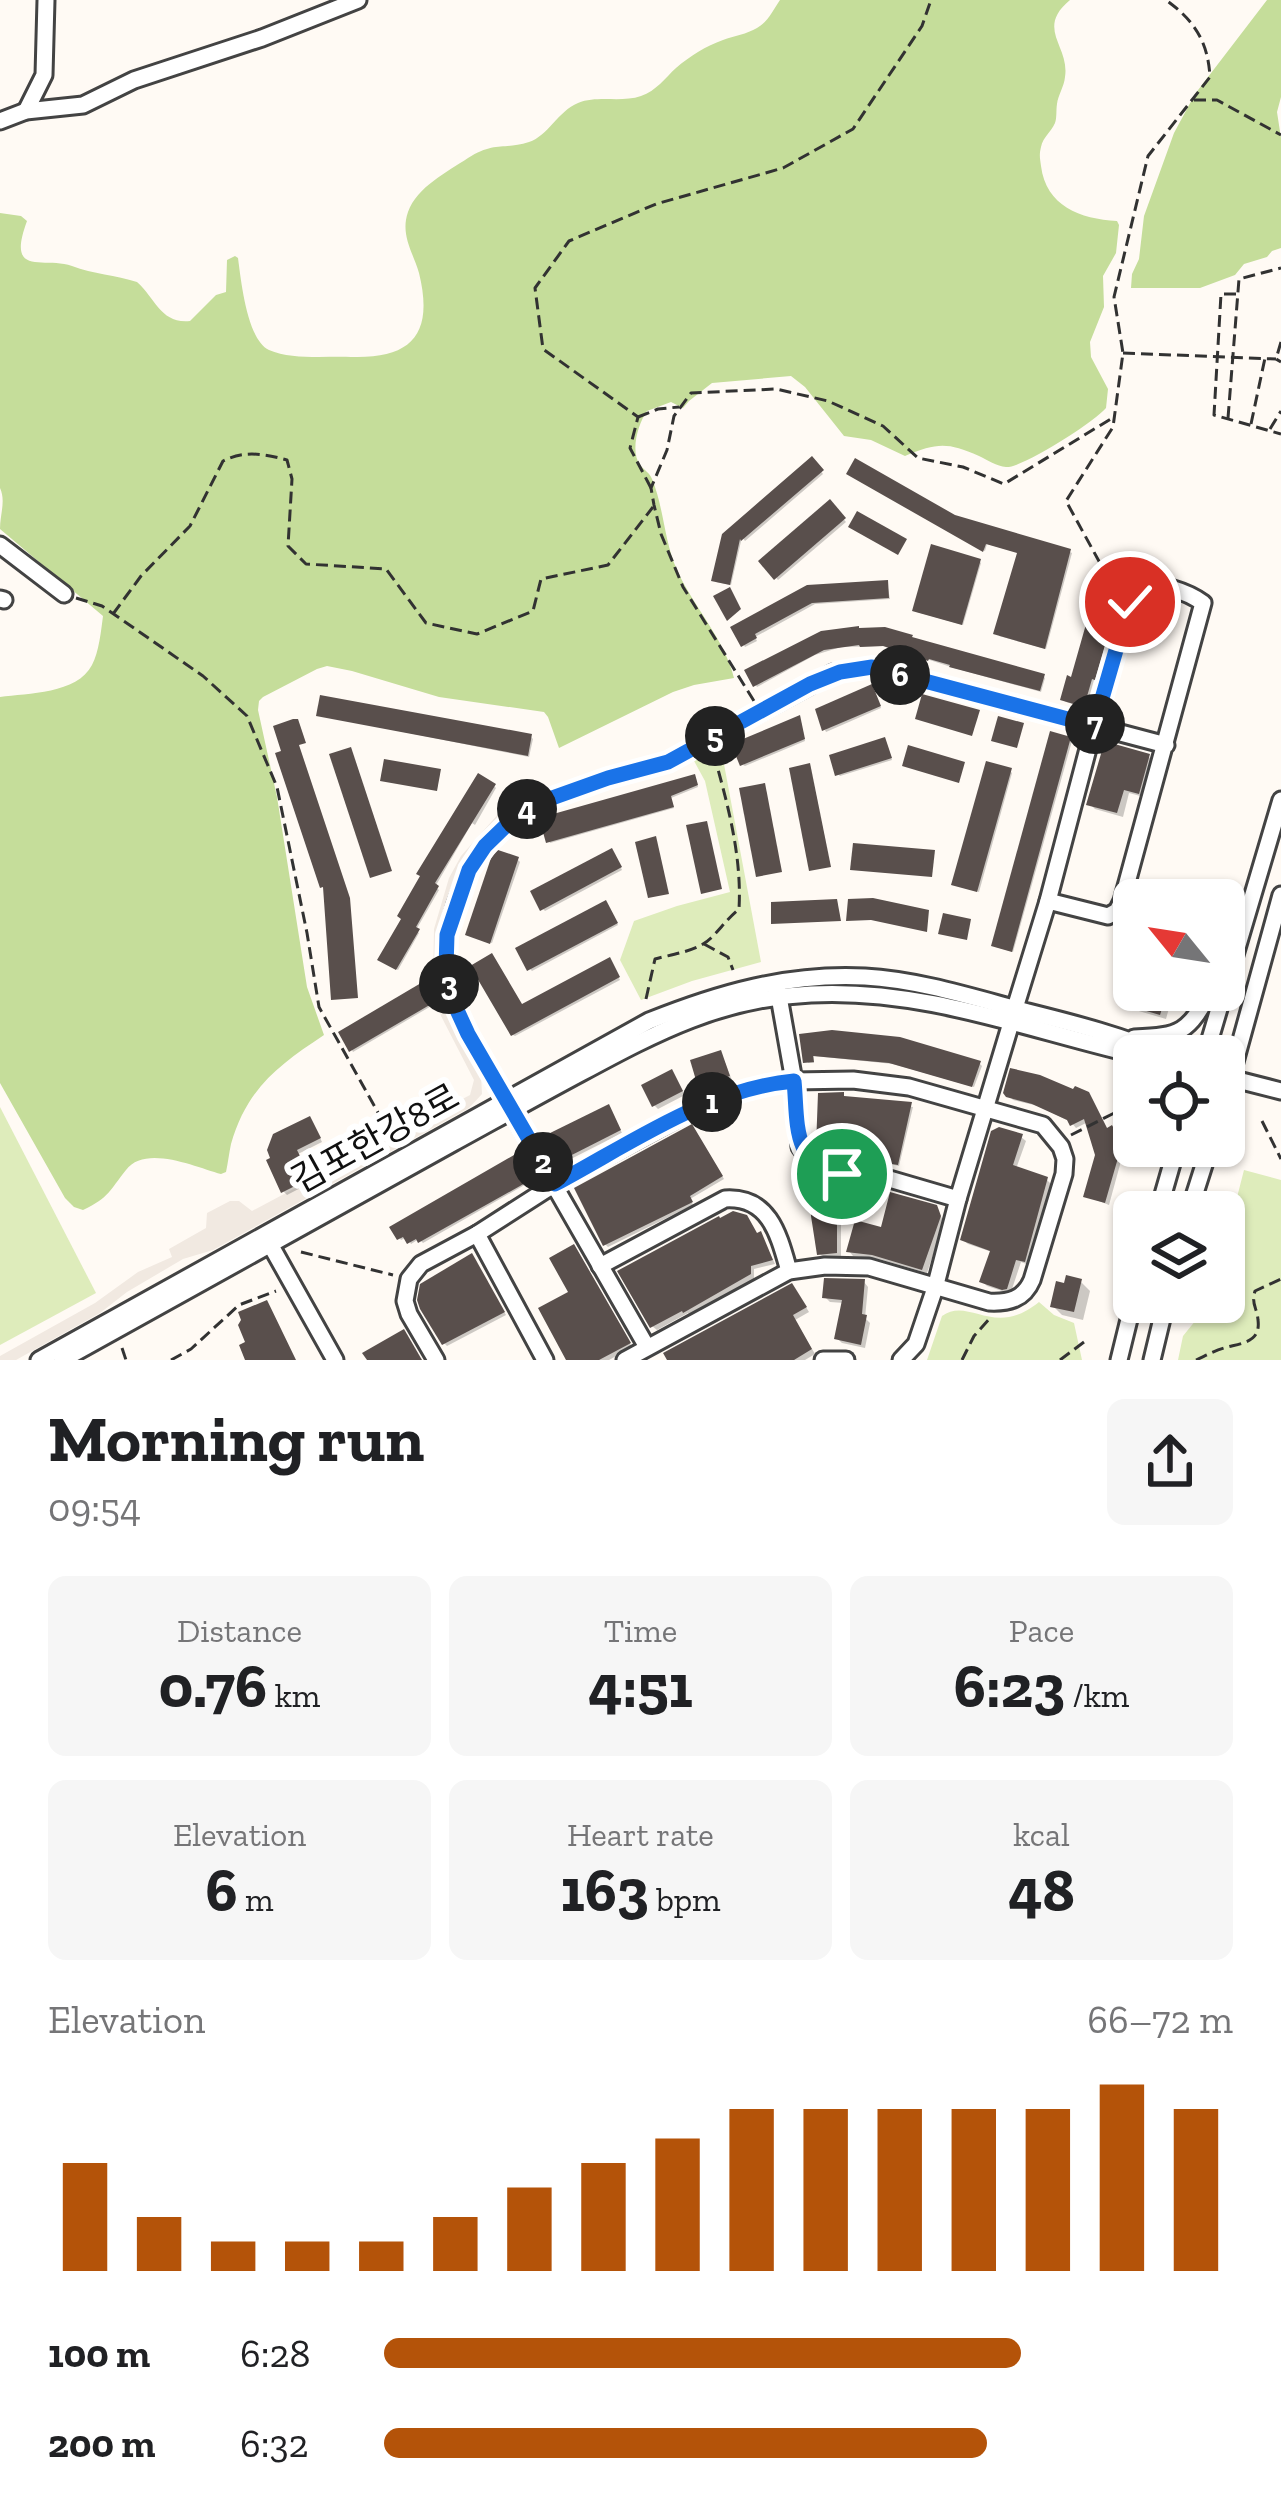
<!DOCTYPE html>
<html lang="en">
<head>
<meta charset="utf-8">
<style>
	:root { --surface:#fff; --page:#f6f6f6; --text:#202124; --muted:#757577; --accent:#b45309 }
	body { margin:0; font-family:"Zilla Slab","Noto Sans KR",serif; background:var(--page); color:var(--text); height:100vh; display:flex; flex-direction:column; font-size:45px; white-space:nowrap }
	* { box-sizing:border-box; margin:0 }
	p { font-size:39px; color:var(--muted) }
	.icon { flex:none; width:66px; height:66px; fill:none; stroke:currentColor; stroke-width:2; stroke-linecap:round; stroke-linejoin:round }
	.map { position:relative; height:1360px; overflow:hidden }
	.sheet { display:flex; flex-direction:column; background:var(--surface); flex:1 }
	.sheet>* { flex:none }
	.needle { width:78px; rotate:300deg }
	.buttons { position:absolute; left:1113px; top:879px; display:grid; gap:24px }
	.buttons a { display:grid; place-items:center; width:132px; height:132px; border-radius:18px; background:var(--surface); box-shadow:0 3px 9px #0004; font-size:60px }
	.pin { position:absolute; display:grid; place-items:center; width:102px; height:102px; color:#fff; margin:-51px; border:6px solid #fff; border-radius:50%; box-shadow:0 3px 12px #0007 }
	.km { position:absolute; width:60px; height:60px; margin:-30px; border-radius:50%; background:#222; color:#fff; font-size:33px; line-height:60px; text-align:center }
	.round { display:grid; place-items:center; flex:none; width:126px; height:126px; border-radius:18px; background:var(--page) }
	.summary { display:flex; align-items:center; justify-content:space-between; height:204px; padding:0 48px }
	h1 { font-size:66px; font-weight:700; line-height:90px }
	.figures { display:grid; grid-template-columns:repeat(3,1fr); gap:18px; height:204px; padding:12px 48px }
	.figures div { display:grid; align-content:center; border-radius:18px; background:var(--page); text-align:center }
	.figures b { font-size:60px; font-weight:700 }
	.figures small { font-size:33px; font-weight:400 }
	.figures p { font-size:33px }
	.chart { height:336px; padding:24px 48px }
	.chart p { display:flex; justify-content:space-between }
	.chart svg { width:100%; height:216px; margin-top:12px; stroke:var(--accent); stroke-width:6 }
	ul { padding:0 48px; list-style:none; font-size:39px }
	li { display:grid; grid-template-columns:192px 144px 1fr; align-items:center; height:90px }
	li i { height:30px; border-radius:15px; background:var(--accent) }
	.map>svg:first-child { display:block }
</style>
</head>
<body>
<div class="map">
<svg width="1281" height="1360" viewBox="0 0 1281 1360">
	<rect width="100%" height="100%" fill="#fffaf4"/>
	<g fill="#deecbb">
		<polygon points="721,748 761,962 692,981 641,1000 620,960 634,921 677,906 730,892 705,781 693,759"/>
		<polygon points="0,1107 96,1293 0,1345"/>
		<polygon points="1244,1170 1281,1180 1281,1360 1178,1360 1183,1336 1204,1310 1206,1302 1224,1302 1224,1248"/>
		<path d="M 1039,1302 L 1054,1315 L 1074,1323 L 1082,1360 L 927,1360 L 942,1316 C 969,1296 994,1339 1039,1302 Z"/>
	</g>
	<g fill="#c5dd9a">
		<path d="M 780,0 L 1070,0 C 1035,29 1070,46 1065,77 C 1064,87 1058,95 1057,104 C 1056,110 1057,118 1055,123 C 1051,132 1043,137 1041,147 C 1039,155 1040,158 1041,166 C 1046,206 1080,219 1117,221 L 1119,225 L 1116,253 L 1103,276 L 1104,307 L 1090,342 L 1091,357 L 1108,389 L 1106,408 C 1094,422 1023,468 1006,467 C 997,466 987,460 979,456 C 947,442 937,443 905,456 L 871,440 L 844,436 L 805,387 L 791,376 L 712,383 L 689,401 L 683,408 L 671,402 L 647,411 C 638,424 630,451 640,465 C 644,470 650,473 652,479 C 664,508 664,541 677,570 C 693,606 725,640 734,678 L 694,685 L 673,692 L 559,748 L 548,717 L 544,712 L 439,697 L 352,671 L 327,666 L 317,669 L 263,697 L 259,701 L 258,710 L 277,797 L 307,987 L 324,1035 C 279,1065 247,1088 231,1144 C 229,1153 228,1163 226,1172 L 221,1174 C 196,1167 145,1144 126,1170 C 109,1191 110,1197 83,1210 L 74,1207 L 65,1198 L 0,1083 L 0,697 C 28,693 77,694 92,665 C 99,652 101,631 103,616 L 0,529 C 0,514 6,501 0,488 L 0,213 L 21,216 L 27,221 C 6,278 43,256 72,266 C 93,274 116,275 137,282 C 156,299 161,324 190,321 L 216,295 L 226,292 L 227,260 L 235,256 L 238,258 C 241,280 247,340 269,350 C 292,360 326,356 351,357 C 412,359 434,334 419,273 C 413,252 400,235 408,212 C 417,187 447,172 468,158 C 495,141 504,150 529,142 C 548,136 558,111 578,103 C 598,95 621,103 641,96 C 656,91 665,78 676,68 C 690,56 706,46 723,40 C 734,36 747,34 757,28 C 768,22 773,10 780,0 Z"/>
		<polygon points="1267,0 1281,0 1281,97 1277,112 1281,138 1281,248 1272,251 1267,257 1244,264 1235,275 1200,288 1131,288 1132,274 1139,259 1144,216 1174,133 1195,94"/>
	</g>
	<polygon fill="#f1e9e1" points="520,797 518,808 482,838 466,859 455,881 441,936 441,994 481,1075 482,1094 469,1108 213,1250 183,1259 127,1292 100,1313 16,1360 0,1360 0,1356 95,1303 138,1272 172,1257 169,1249 206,1228 207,1213 230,1201 239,1201 252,1211 470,1095 474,1080 441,1016 433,984 434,929 449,878 461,856 500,812"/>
	<g fill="#0003">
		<polygon points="812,460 823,474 745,541 742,537 731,585 716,582 715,580 724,536"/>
		<polygon points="851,475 954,518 1070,552 1072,553 1046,649 999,636 1020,553 987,544 985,551"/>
		<polygon points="830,503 846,522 778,580 762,561"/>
		<polygon points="980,562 981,563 963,625 917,612"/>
		<polygon points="887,583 890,599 815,604 755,637 757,641 745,647 734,628 808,588"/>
		<polygon points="1121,592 1123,595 1097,681 1094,680 1086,708 1066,702 1063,700"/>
		<polygon points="858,629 884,630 1043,676 1045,678 1041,692 954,668 887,646 841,647 815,655 757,687 748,672 822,634"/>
		<polygon points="873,689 881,708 826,732 825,730"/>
		<polygon points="319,715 531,737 533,739 529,757"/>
		<polygon points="800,718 805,741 745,766 743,765"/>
		<polygon points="1070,739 1072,741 1013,952 996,947"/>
		<polygon points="886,743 892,760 840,776 838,774"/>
		<polygon points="1148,756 1154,762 1144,797 1129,793 1123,817 1095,809 1090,804"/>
		<polygon points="1010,771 1012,773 979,892 957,886"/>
		<polygon points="696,779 698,787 671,798 674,808 550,843 549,841"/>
		<polygon points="494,786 496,788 475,825 472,823 435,887 439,890 416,930 419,933 398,970 381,959 423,876"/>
		<polygon points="613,853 622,870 545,911 543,909"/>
		<polygon points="518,860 520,862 492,943 470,936"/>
		<polygon points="607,905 618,925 532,971 530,969"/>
		<polygon points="1134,949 1134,990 1174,990 1166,1019 1125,1007 1119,1002"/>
		<polygon points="611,963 620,980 515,1036 513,1035 522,1008"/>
		<polygon points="423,988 433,1005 353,1052 342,1033"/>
		<polygon points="802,1036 980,1064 982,1066 974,1087 893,1064 814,1056 814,1063 808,1063"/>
		<polygon points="721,1053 732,1080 704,1089 701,1085"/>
		<polygon points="675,1077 685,1095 658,1109 654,1105"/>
		<polygon points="1006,1092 1092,1099 1108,1131 1115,1132 1124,1150 1109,1205 1086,1196 1098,1155 1088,1122 1076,1128 1071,1122 1038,1106 1013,1100"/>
		<polygon points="845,1097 913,1107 899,1166 871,1160 870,1165 856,1163 855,1153 824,1152 819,1146"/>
		<polygon points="611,1110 622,1133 565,1162 562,1159"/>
		<polygon points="313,1123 322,1142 298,1154 312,1182 287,1195 283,1191 274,1159"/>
		<polygon points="694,1130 724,1179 690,1199 693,1205 608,1247 605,1244"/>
		<polygon points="1021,1137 1026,1141 1016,1169 1046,1179 1051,1184 1029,1265 1021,1262 1011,1292 1008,1293 987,1286 983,1282 992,1252 968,1244 963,1240"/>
		<polygon points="522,1156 535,1179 423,1243 419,1239 411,1244 407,1237 401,1240 393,1228"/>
		<polygon points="835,1188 841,1193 841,1257 825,1259 820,1254"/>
		<polygon points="936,1208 944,1222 927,1273 879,1259 853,1256 849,1251 884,1231"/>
		<polygon points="761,1235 775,1264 754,1269 754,1279 690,1316 688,1313 657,1330 652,1326"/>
		<polygon points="577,1251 632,1347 609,1360 569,1360 542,1310 572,1294"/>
		<polygon points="474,1259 506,1315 447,1346 444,1343"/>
		<polygon points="864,1282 868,1287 865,1318 870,1323 865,1348 842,1343 837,1338 844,1303 830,1302 825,1297"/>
		<polygon points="1081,1282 1090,1291 1083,1320 1062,1315 1053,1306"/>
		<polygon points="796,1291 809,1312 795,1320 815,1354 805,1360 671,1360 667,1354"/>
	</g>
	<g fill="#594f4c">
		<polygon points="812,456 824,470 741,541 740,539 730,585 711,581 722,534"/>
		<polygon points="855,458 955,515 1071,549 1045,649 993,634 1017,553 986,544 983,552 846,474"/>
		<polygon points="830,499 846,518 774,580 758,561"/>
		<polygon points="857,511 907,539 898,555 848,527"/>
		<polygon points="931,544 981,559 962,625 912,611"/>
		<polygon points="888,580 889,598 812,603 755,634 757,638 741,647 730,627 807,585"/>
		<polygon points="1098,582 1122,589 1095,680 1092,679 1084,707 1060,700 1067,675 1071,677"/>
		<polygon points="730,587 741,609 727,621 713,596"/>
		<polygon points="859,626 859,628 885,627 913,635 912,637 1045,674 1040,691 949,667 950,665 929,659 928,661 883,646 860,647 859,645 824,650 753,687 744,670 821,631"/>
		<polygon points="872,684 881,706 822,731 815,709"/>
		<polygon points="922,694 980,710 972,736 915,719"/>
		<polygon points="320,695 532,734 528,756 316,716"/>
		<polygon points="800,715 805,739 740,766 731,744"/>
		<polygon points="998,716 1024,723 1017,748 991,741"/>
		<polygon points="293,719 298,719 306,743 299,745 350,898 358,998 331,1000 323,887 320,888 275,753 281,751 273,726"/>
		<polygon points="1050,731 1071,737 1012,952 991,946"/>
		<polygon points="885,737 892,758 835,776 829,755"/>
		<polygon points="1111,743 1150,754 1139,794 1124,790 1117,813 1086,805 1103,747"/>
		<polygon points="908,745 965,762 959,783 902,766"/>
		<polygon points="351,747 392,871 370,878 329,754"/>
		<polygon points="384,759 441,769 437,791 380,781"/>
		<polygon points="986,761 1012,768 977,892 951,885"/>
		<polygon points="810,763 831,867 809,871 789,768"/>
		<polygon points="478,773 496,784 435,883 439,886 416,927 420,929 396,970 377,960 401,919 397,916 420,876 416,874"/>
		<polygon points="695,774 698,785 671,796 674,807 546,843 539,818"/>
		<polygon points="765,783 782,872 756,877 739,788"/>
		<polygon points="707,821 722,889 701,894 686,825"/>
		<polygon points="656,836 669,894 648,898 635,842"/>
		<polygon points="853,843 935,850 932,877 850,870"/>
		<polygon points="612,848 622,867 540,911 530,891"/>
		<polygon points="498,850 519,857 490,944 465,935 491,858"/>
		<polygon points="873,898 929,910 927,932 871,920 846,921 848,899"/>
		<polygon points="837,899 841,921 771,924 771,902"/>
		<polygon points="606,900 618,923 527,971 515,948"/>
		<polygon points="943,913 971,919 967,940 938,934"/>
		<polygon points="1131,949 1134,950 1134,990 1168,990 1160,1015 1116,1002"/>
		<polygon points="492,953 522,1004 610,957 620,977 511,1036 470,966"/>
		<polygon points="421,983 433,1003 349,1052 338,1032"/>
		<polygon points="832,1030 900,1037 981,1061 972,1087 889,1063 813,1056 814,1062 803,1063 799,1034"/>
		<polygon points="721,1050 730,1076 698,1087 690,1060"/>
		<polygon points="1010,1068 1040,1075 1073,1089 1075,1086 1089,1092 1107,1128 1112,1125 1122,1144 1105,1203 1083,1197 1095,1155 1084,1119 1070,1126 1067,1120 1032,1104 1006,1097 1003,1093"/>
		<polygon points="672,1069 683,1091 652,1107 641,1085"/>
		<polygon points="844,1092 844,1096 912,1102 898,1165 870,1160 869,1164 851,1162 852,1152 819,1150 816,1147 818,1093"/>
		<polygon points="609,1104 621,1130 560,1161 546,1135"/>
		<polygon points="310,1116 321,1138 297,1150 311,1178 281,1193 266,1160 270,1158 267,1150 273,1134"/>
		<polygon points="692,1124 723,1176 690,1196 693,1202 603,1246 574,1188"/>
		<polygon points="999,1127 1023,1134 1013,1165 1048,1177 1025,1262 1016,1260 1007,1289 1002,1290 979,1282 990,1251 960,1240 991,1131"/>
		<polygon points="521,1151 536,1177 418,1243 416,1239 407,1244 403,1237 397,1240 389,1227"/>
		<polygon points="811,1184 837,1185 837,1253 817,1255 811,1216"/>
		<polygon points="890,1192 937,1205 941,1216 922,1270 872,1255 846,1252 855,1220 881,1227"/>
		<polygon points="733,1211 747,1215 757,1233 761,1231 773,1260 751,1266 751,1274 683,1313 682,1311 650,1328 617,1271 719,1216 720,1218"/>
		<polygon points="574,1244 631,1343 599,1360 566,1360 538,1308 568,1292 549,1258"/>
		<polygon points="472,1253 505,1312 442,1345 420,1309 417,1300 420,1284"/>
		<polygon points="1066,1275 1082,1279 1074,1312 1050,1307 1056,1281 1064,1283"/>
		<polygon points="824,1278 865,1279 862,1314 867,1315 861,1345 834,1339 842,1300 822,1298"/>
		<polygon points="792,1283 807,1307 793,1315 812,1349 794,1360 667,1360 663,1353"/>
		<polygon points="267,1300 296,1360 245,1360 239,1345 245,1342 238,1325 241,1320 238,1312"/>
		<polygon points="404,1329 422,1360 367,1360 362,1353"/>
	</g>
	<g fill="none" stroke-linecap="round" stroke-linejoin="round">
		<g stroke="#434343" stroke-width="21">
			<g id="minor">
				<polyline points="26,111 44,75 46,0"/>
				<polyline points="0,121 26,111 83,105 134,80 262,38 358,0"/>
				<polyline points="0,545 64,594"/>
				<polyline points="0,599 4,600"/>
				<path d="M 1048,901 L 1108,916 L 1117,911 L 1122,901 L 1203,603 C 1188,592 1157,581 1139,586 L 1130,601 L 1094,726 L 1166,745"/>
				<polyline points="778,991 794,1081 800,1147 810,1159 829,1172 886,1178 958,1199"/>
				<path d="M 1134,1038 C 1181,1036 1188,1033 1211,990"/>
				<polyline points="1205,1056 1281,800"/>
				<polyline points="1226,1077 1281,1091"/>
				<polyline points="1224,1102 1281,895"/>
				<polyline points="1158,1212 1177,1146"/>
				<polyline points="1189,1212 1210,1146"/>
				<polyline points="477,1234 545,1360"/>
				<polyline points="266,1237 335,1360"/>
				<path d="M 600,1266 L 725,1199 C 770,1196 779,1236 789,1271"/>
				<polyline points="647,1347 468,1035 450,997 446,967 447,935 456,904 469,870 485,846 518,814 538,803 608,778 668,762 833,673 872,667 1094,726 1048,901 1015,1008"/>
				<path d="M 39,1360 L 649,1021 C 719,993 788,973 865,977 C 919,980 975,998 1028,1012 C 1076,1024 1123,1036 1169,1056"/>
				<path d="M 62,1360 C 192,1288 322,1215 453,1143 C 495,1120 538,1096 581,1073 C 657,1032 721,998 811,994 C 925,988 1031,1031 1141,1056"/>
				<path d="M 436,1360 L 409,1314 L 405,1301 L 409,1279 L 421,1264 L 477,1234 L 555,1184 L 687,1113 L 729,1095 L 775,1083 L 794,1081 L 853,1080 L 909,1087 L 1043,1125 L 1061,1147 L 1065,1159 L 1064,1174 L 1032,1280 C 1024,1299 1009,1303 989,1302 L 869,1267 L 825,1266 L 789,1271 L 625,1360"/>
				<polyline points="823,1360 846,1360"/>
				<polyline points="901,1360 916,1344 935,1288 958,1199 1011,1023"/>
				<polyline points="1119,1360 1134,1299"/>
				<polyline points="1152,1360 1166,1302"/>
			</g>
		</g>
		<g stroke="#323232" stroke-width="3" stroke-dasharray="12 6" stroke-linecap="butt">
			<polyline points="1194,100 1217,100 1281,135"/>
			<polyline points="1236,294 1221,294 1214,415 1281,434"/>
			<polyline points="1281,342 1276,359 1281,362"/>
			<polyline points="1123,353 1276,359"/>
			<polyline points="638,417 658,409 679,407"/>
			<polyline points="1228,418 1239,279 1281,268"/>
			<polyline points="1251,424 1265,358"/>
			<polyline points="1270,429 1281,411"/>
			<polyline points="651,488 630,448 638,417 543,349 535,288 569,241 656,204 783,168 853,129 922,26 931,0"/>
			<path d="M 1128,581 L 1106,574 L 1066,501 L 1113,427 L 1123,353 L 1114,297 L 1148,156 L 1210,77 C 1208,42 1195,21 1166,0"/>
			<polyline points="76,598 102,606 203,676 247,716 277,787 307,933 319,1007 394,1141"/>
			<path d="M 113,614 L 141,576 L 190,526 L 223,461 C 244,450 265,454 287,460 L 292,479 L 288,546 L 306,564 L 386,569 L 426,623 L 477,634 L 533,611 L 541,579 L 608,565 L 653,507"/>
			<polyline points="754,701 683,587 661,534 654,505 651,488 667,450 674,416 691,393 776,389 828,401 883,426 918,458 963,467 1004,484 1114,417"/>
			<polyline points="704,944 728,957 733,970"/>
			<path d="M 646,999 L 655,959 C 673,954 698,951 711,938 C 721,928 728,918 739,909 C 742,857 728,805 714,755"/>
			<polyline points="1262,1121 1281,1159"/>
			<polyline points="1071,1135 1134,1103"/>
			<polyline points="301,1252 393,1275"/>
			<polyline points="122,1348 126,1360"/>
			<polyline points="171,1360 191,1349 239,1305 276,1291"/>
			<polyline points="962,1360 974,1336 990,1318"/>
			<polyline points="1060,1360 1088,1339"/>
			<path d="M 1196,1360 C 1205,1356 1214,1351 1224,1348 C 1241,1343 1261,1343 1258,1320 C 1257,1307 1251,1305 1255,1291 L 1281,1279"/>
		</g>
		<use href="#minor" stroke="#fff" stroke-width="15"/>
	</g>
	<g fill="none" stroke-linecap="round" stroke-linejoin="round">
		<g stroke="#fff" stroke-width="24">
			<path id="route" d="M 842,1174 C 791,1166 798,1121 794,1081 C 707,1089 630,1144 555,1184 L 468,1034 L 451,997 L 446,968 L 447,935 L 469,870 L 485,846 L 518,814 L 538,803 L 608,778 L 668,762 L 810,684 L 840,672 L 872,667 L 1094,726 L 1130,602"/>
		</g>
		<use href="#route" stroke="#1a73e8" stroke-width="15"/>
	</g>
	<g text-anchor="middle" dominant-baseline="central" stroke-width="12" stroke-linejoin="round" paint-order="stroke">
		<g font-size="36" fill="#101010" stroke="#fff">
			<text transform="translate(375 1138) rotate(-29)">김포한강8로</text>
		</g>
	</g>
</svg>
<div class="buttons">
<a><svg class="needle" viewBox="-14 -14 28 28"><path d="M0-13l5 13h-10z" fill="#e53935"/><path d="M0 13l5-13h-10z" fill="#757577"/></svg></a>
<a><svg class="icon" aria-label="locate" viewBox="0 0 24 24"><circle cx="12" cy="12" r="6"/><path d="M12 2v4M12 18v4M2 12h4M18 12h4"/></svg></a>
<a><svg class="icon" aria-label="layers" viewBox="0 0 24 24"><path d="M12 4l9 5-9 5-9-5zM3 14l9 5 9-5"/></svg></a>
</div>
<div class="pin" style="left:842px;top:1174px;background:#1e9e55"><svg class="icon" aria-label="arrive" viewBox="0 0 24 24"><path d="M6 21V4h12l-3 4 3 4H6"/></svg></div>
<div class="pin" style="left:1130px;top:602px;background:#d93025"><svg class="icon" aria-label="check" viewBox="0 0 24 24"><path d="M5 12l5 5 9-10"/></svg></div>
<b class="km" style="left:712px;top:1102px">1</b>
<b class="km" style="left:543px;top:1162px">2</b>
<b class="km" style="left:449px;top:984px">3</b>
<b class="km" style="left:527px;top:809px">4</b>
<b class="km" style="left:715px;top:736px">5</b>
<b class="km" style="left:900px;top:675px">6</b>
<b class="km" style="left:1095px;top:724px">7</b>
</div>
<section class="sheet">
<div class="summary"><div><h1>Morning run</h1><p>09:54</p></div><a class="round"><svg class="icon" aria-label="share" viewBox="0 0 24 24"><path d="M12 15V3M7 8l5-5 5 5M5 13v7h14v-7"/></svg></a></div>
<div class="figures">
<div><p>Distance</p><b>0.76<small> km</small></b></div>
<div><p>Time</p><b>4:51</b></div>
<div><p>Pace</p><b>6:23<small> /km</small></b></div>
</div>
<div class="figures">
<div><p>Elevation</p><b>6<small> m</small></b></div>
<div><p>Heart rate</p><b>163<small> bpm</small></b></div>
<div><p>kcal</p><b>48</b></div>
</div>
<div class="chart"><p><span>Elevation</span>66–72 m</p>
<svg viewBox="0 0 160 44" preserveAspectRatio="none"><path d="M5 44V22M15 44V33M25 44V38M35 44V38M45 44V38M55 44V33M65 44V27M75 44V22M85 44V17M95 44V11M105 44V11M115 44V11M125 44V11M135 44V11M145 44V6M155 44V11"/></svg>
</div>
<ul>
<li><b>100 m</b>6:28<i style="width:75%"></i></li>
<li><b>200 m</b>6:32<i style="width:71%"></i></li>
</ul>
</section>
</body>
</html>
